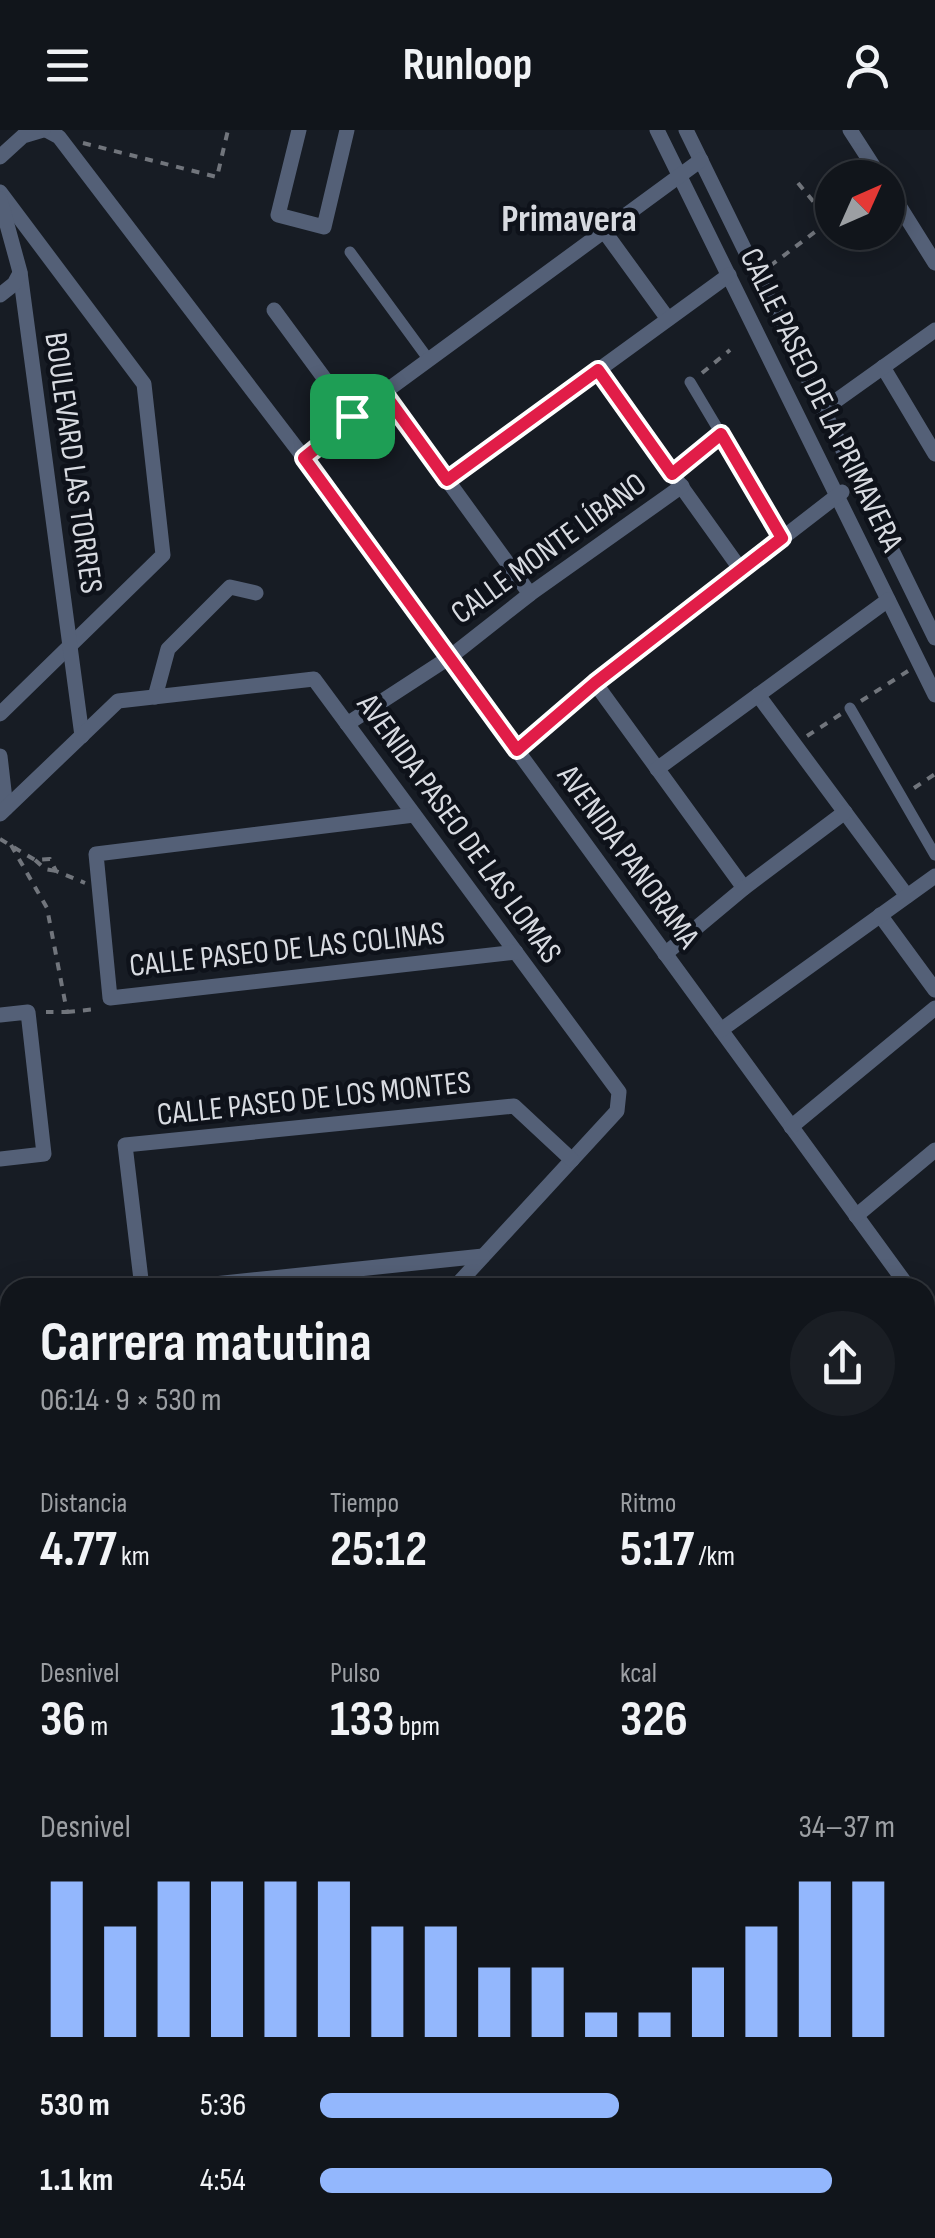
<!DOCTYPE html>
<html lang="es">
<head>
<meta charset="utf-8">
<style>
	:root { --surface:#11151b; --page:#1a1e24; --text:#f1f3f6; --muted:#9c9fa3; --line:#30343a; --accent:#93b7fd }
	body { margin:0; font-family:"Sofia Sans Condensed",sans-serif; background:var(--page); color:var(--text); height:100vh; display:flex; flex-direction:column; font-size:38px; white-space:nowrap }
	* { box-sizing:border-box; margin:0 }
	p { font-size:32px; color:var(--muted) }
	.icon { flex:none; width:55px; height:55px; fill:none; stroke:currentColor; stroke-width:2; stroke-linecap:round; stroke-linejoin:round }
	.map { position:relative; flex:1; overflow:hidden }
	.details { position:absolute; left:0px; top:1148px; width:935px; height:962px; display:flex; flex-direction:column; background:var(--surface); border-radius:30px 30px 0 0; box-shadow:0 5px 25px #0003,0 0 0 2px var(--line) }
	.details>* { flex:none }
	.needle { width:65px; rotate:45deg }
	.buttons { position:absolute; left:815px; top:30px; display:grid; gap:20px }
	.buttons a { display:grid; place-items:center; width:90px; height:90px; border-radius:50%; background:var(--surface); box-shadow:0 5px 25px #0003,0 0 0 2px var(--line); font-size:50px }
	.pin { position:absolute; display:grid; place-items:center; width:85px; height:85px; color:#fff; margin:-42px; border-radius:20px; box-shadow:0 5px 15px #0006 }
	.round { display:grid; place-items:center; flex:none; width:105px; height:105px; border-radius:52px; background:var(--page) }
	.head { display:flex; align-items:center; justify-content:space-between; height:170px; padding:0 40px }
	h1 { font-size:55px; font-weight:700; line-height:75px }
	.figures { display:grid; grid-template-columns:repeat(3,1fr); gap:15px; height:170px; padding:10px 40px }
	.figures div { display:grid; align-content:center }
	.figures b { font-size:50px; font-weight:700 }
	.figures small { font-size:28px; font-weight:400 }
	.figures p { font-size:28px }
	.chart { height:280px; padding:20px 40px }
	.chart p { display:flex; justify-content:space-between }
	.chart svg { width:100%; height:180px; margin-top:10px; stroke:var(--accent); stroke-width:6 }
	ul { padding:0 40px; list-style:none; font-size:32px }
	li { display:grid; grid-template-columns:160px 120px 1fr; align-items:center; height:75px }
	li i { height:25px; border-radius:12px; background:var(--accent) }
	header { display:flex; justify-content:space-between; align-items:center; height:130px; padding:0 40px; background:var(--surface); font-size:45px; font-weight:700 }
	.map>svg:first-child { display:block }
</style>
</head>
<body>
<header><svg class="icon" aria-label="menu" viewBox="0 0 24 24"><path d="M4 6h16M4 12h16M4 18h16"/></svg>Runloop<svg class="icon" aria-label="person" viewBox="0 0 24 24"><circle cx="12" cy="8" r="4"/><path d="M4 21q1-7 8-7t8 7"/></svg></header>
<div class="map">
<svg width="935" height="2108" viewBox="0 0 935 2108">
	<rect width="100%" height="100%" fill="#171c24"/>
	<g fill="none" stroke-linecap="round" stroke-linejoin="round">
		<g stroke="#71757c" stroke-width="4" stroke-dasharray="8 8" stroke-linecap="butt">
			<polyline points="83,13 217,47 228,0"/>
			<polyline points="798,53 832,94"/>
			<polyline points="840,102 844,107"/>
			<polyline points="770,136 832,89"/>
			<polyline points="702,243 730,220"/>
			<polyline points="684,334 712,312"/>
			<polyline points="861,571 908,541"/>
			<polyline points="807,606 841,584"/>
			<polyline points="914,658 935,644"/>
			<polyline points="0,709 35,730 50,729 56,741 85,753"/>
			<polyline points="11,715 47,778 67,882 46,882"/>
			<polyline points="35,730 45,739 56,741"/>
			<polyline points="67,882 97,879"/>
		</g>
		<g stroke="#546077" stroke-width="11">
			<polyline points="350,122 429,230"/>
			<polyline points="690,252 783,408"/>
			<polyline points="850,578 935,725"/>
		</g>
		<g stroke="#546077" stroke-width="15">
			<polyline points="46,0 59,7 304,328 909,1158"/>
			<polyline points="299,0 278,85 324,97 347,0"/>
			<polyline points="657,0 935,565"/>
			<polyline points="686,0 935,508"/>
			<polyline points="850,0 881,48"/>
			<polyline points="0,27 23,6 43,0"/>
			<polyline points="888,58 935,133"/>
			<polyline points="0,62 144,254 163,425 0,584"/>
			<polyline points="0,69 20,142 82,606"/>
			<polyline points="604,101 668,189"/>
			<polyline points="0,165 14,154 20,143"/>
			<polyline points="274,180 352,286"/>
			<polyline points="883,237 935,324"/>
			<polyline points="598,240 741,440"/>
			<polyline points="384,263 530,464"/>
			<polyline points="823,280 935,200"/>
			<polyline points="304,328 352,286 701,30"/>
			<polyline points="447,350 729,145"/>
			<polyline points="595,553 744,758"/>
			<polyline points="758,565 907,766"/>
			<polyline points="155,567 168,519 230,457 256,463"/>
			<polyline points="347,594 450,527 530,464 682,356"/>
			<polyline points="517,620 595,553 842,362"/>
			<polyline points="0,626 6,678"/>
			<polyline points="657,639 888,470"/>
			<polyline points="0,684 118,571 314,549 619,962 617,981 454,1158"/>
			<polyline points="414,685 96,724 110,868 516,822"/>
			<polyline points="880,785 935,860"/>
			<polyline points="665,824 744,758 845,682"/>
			<polyline points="0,885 28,882 44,1024 0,1029"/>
			<polyline points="721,900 935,746"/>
			<polyline points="791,997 935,878"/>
			<polyline points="856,1086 935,1020"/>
			<polyline points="142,1158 125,1015 514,976 572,1030"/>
			<polyline points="176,1158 483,1126"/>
			<polyline points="0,1179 10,1177"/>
			<polyline points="925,1180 935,1193"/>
			<polyline points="0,1333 10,1332"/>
			<polyline points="0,1478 10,1477"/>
			<polyline points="925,1491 935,1448"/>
			<polyline points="0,1614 8,1613 10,1616"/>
			<polyline points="0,1687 10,1681"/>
			<polyline points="785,2108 787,2100"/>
		</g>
	</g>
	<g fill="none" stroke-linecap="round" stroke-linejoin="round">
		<g stroke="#fff" stroke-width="20">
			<polygon id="route" points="598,240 672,344 721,304 782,408 595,553 517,620 304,328 384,263 447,350"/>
		</g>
		<use href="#route" stroke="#e11d48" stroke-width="12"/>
	</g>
	<g text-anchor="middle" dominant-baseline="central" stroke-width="9" stroke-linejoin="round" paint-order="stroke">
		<g font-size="32" fill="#d8dbe1" stroke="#0e121a">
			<text transform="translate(821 270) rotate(64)">CALLE PASEO DE LA PRIMAVERA</text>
			<text transform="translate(73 333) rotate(82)">BOULEVARD LAS TORRES</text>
			<text transform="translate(549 419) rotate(-36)">CALLE MONTE LÍBANO</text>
			<text transform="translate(459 699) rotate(54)">AVENIDA PASEO DE LAS LOMAS</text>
			<text transform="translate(628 727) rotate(54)">AVENIDA PANORAMA</text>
			<text transform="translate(287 820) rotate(-6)">CALLE PASEO DE LAS COLINAS</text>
			<text transform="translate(314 969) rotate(-6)">CALLE PASEO DE LOS MONTES</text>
		</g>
		<g font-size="38" font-weight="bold" fill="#d8dbe1" stroke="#0e121a">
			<text x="569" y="89">Primavera</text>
		</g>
	</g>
</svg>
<div class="buttons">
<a><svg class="needle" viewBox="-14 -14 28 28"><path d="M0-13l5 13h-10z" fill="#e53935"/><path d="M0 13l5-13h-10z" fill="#9c9fa3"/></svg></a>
</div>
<div class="pin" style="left:352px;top:286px;background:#1e9e55"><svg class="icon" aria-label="arrive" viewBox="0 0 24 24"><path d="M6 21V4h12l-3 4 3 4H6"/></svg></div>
<section class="details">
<div class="head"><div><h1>Carrera matutina</h1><p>06:14 · 9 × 530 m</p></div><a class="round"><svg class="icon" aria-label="share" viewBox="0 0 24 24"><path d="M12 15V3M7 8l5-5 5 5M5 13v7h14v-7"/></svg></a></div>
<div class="figures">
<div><p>Distancia</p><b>4.77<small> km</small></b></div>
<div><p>Tiempo</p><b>25:12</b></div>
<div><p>Ritmo</p><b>5:17<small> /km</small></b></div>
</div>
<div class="figures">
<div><p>Desnivel</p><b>36<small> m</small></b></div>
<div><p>Pulso</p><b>133<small> bpm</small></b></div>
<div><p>kcal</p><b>326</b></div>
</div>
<div class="chart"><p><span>Desnivel</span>34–37 m</p>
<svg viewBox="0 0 160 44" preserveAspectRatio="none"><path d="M5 44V6M15 44V17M25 44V6M35 44V6M45 44V6M55 44V6M65 44V17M75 44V17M85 44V27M95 44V27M105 44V38M115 44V38M125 44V27M135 44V17M145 44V6M155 44V6"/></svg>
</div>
<ul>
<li><b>530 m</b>5:36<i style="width:52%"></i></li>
<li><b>1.1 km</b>4:54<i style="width:89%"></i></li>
</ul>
</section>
</div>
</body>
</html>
